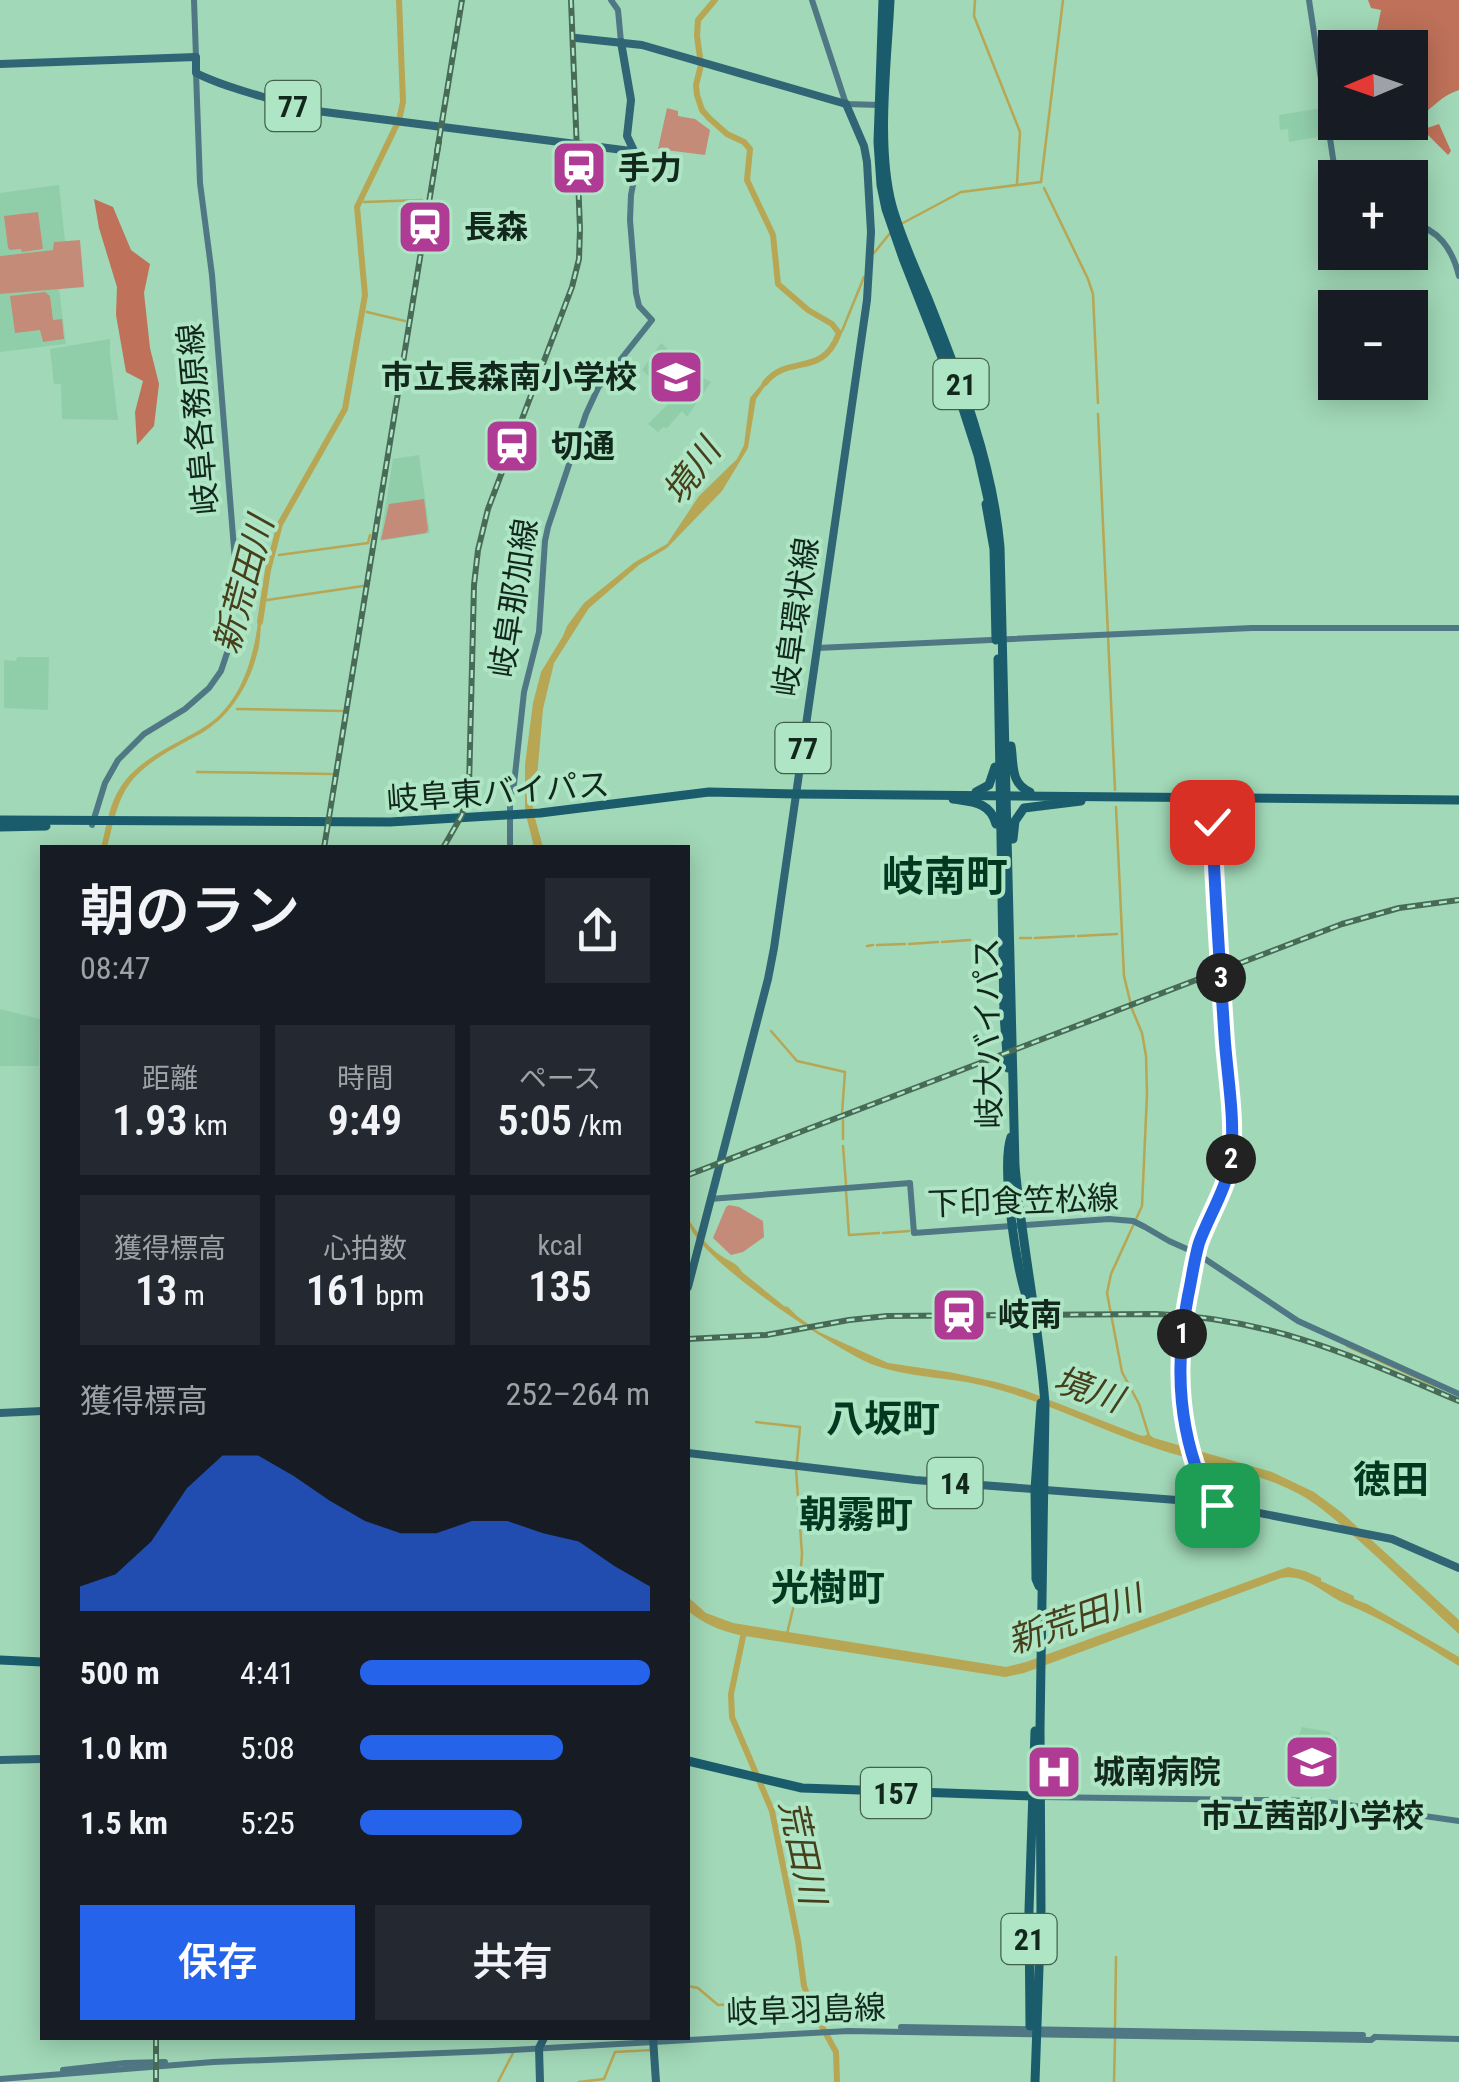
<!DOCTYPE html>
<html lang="ja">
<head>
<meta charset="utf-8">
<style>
	:root { --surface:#171b24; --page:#242831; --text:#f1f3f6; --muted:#9ea1a6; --accent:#2563eb }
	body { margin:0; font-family:"Roboto Condensed","Noto Sans JP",sans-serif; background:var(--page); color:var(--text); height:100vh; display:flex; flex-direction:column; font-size:38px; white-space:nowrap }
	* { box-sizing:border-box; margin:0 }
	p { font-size:32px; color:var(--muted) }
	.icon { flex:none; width:55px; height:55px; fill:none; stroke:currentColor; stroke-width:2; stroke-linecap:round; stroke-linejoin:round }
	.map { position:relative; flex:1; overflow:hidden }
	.drawer { position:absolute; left:40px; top:845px; width:650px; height:1195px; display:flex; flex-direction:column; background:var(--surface); border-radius:0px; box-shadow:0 5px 25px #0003 }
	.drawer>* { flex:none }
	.needle { width:65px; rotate:268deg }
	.buttons { position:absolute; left:1318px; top:30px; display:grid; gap:20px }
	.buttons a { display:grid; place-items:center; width:110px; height:110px; border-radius:0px; background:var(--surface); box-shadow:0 5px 25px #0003; font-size:50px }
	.pin { position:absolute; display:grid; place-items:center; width:85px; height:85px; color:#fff; margin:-42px; border-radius:20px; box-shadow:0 5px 15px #0006 }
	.km { position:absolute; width:50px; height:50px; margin:-25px; border-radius:50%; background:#222; color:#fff; font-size:28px; line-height:50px; text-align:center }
	.round { display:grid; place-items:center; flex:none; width:105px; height:105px; border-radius:0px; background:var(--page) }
	.head { display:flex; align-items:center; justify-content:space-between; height:170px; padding:0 40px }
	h1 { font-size:55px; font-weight:600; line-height:75px }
	.metrics { display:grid; grid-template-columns:repeat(3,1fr); gap:15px; height:170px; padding:10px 40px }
	.metrics div { display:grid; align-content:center; border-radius:0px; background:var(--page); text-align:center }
	.metrics b { font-size:42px; font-weight:600 }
	.metrics small { font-size:28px; font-weight:400 }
	.metrics p { font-size:28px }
	.chart { height:280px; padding:20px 40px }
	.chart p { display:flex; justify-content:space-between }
	.chart svg { width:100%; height:180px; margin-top:10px; fill:var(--accent); opacity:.7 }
	.primary-button { display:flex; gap:20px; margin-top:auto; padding:20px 40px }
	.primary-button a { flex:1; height:115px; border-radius:0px; background:var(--accent); color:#fff; font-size:40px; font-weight:600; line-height:115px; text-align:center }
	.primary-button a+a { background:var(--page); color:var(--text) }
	ul { padding:0 40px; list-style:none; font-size:32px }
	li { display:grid; grid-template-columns:160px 120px 1fr; align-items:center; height:75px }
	li i { height:25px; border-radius:12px; background:var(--accent) }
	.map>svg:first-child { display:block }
</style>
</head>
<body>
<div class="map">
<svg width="1459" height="2082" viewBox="0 0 1459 2082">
	<rect width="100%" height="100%" fill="#a1d8b7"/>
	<g fill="#90ceaa">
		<polygon points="1322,108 1327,132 1324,136 1289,142 1288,129 1280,130 1279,115"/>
		<polygon points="59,185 65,241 54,242 54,250 0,256 0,193"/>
		<polygon points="59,288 66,344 0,352 0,294"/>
		<polygon points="110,339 110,354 118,420 62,419 61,384 54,384 50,349"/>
		<polygon points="661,343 691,372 711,382 687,417 682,411 667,428 663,427 658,432 648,424 673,399 676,401 642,370"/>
		<polygon points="419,455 430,533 380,541 393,459"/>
		<polygon points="17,657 49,657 48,710 4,708 4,660 16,661"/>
		<polygon points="0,1009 40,1019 39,1066 0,1066"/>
		<polygon points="1302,1727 1330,1732 1330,1735 1338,1738 1331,1784 1309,1783 1284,1774"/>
	</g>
	<g fill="#c48b79">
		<polygon points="667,108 678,111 678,116 695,119 710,130 705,155 658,149"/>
		<polygon points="38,212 43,249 22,252 21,249 10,250 8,248 4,216"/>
		<polygon points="80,240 84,287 0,294 0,256 53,250 54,242"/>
		<polygon points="45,292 50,296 53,320 62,319 64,339 43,342 40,330 15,333 10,296"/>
		<polygon points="424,499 428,530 426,533 381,540 389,504"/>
		<polygon points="729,1205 739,1207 763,1221 764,1237 743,1252 731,1255 713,1238 726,1207"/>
	</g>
	<g fill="#bf7159">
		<path d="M 1368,0 L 1459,0 L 1459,90 C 1443,95 1434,106 1420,117 L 1427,128 L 1439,124 L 1451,151 L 1448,155 L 1427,134 L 1410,103 L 1410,48 L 1383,47 L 1384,38 L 1377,30 L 1381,10 L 1371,8 Z"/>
		<polygon points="94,199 113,207 131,250 150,264 144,293 150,348 159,384 154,426 137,445 135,412 143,381 126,372 116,315 117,287 99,228"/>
	</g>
	<g fill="#b7a654">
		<polygon points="768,376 770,379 756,399 748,448 722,491 667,548 639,565 589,608 554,663 543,709 536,788 532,792 533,811 543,847 534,847 525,811 525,765 533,703 541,672 563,636 567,626 584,603 635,562 667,544 699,496 737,459 744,445 750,398"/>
		<path d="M 259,615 L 262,616 C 260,628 261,642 257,654 C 249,686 229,718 200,734 C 175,748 148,760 130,783 C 116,802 113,826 107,847 L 101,848 C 106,829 109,804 120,788 C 138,759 173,746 201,729 C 241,706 254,658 259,615 Z"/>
		<path d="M 688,1219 C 697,1232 709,1249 723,1257 C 732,1263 736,1262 742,1272 L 784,1306 L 788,1307 L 797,1316 L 819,1332 L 888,1363 L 949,1372 L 996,1382 L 1024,1390 L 1139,1435 L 1144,1436 L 1148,1434 L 1154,1438 L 1272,1472 L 1314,1492 L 1341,1512 L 1459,1620 L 1459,1634 C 1422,1600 1386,1564 1348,1531 C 1331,1516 1314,1501 1293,1491 C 1249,1469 1195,1463 1149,1446 C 1094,1427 1042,1400 985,1386 C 949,1377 910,1378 874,1365 C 839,1352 688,1254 688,1219 Z"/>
		<path d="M 1288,1567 L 1305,1571 L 1321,1578 L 1321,1581 L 1354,1596 L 1354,1599 L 1367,1604 L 1459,1657 L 1459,1666 C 1422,1643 1386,1620 1346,1604 C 1325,1595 1306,1573 1281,1578 L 1024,1673 L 1005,1677 L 739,1635 C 719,1630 704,1624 688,1611 L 688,1597 L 706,1613 L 733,1623 L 1006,1667 L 1026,1662 Z"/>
	</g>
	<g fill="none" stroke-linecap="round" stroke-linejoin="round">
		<g stroke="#b7a654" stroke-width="2.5">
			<polyline points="975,0 974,16 1020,132 1017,184"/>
			<polyline points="1041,182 1063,0"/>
			<polyline points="1044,188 1088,279 1093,294 1098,403"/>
			<polyline points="364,202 422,200"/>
			<polyline points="901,224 961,192 1041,182"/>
			<polyline points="874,253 891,232"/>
			<polyline points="367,312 405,321"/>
			<polyline points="839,333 842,331 864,277"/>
			<polyline points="1098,414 1115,790"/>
			<polyline points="279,555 368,543 370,535"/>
			<polyline points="267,600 363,586"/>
			<polyline points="237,709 343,711"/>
			<polyline points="197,772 332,774"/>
			<polyline points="1116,807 1124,976 1132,1009 1142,1033 1146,1056 1147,1094 1142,1206 1111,1274 1107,1293 1122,1372 1139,1404 1149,1436"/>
			<polyline points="1078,936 1117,934"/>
			<polyline points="1020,938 1031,938"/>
			<polyline points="1035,938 1074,936"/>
			<polyline points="942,942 970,940"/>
			<polyline points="909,944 938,942"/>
			<polyline points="877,945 905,944"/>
			<polyline points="867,946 873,945"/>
			<polyline points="771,1031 797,1061 845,1072 842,1113"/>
			<polyline points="843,1139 843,1120"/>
			<polyline points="843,1146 846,1184"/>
			<polyline points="846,1191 849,1235 879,1233"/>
			<polyline points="883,1233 909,1231"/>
			<polyline points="1347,1346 1435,1386"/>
			<polyline points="756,1422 800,1427 797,1461"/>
			<polyline points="787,1634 800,1579 802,1554 796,1469"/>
			<polyline points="688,1986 698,1988 718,2005 786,2001 820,2024"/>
			<polyline points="1115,2027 1116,1957"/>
			<polyline points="498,2082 513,2053"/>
			<polyline points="579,2082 604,2079 615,2052 652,2050"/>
			<polyline points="1114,2082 1115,2039"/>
		</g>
		<g stroke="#b7a654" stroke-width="6">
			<path d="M 715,0 L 698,20 L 697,36 L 701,65 L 696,85 L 697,95 L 702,110 L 709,118 L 727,134 L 744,142 L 750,149 L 747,180 L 773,235 L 778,284 L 808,310 L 832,324 L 839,333 C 822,379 789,353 765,383"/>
			<polyline points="260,622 268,570 280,524 345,409 365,295 357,207 399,120 403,102 399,0"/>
			<polyline points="744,1632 731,1694 732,1717 772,1811 798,1941 804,1986 813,2010 836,2052 837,2082"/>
		</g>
		<g stroke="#4f7884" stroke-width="6">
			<polyline points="194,0 196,57"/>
			<polyline points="611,0 618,10 621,42"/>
			<polyline points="812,0 846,104 879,105"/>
			<polyline points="1309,0 1336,178"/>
			<path d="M 1410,222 C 1439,230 1452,248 1459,276"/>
			<polyline points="817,648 1252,628 1459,628"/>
			<polyline points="92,825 105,783 118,760 144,734 185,709 209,688 221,671 229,647 235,561 212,275 200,183 196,73"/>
			<polyline points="510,848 510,799 514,784 524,692 539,632 545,541 548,527 586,414 598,388 652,320 639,306 636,293 630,220 631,195 637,164 634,151"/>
			<polyline points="710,1199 910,1183 914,1233 1109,1219 1133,1221 1145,1227 1169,1241 1196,1253 1298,1321 1459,1394"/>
			<path d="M 1211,1504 C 1178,1438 1174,1369 1188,1297 C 1191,1280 1193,1262 1199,1245 C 1209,1215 1230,1185 1231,1153 C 1233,1100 1225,1047 1222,994 C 1217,929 1213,863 1212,797"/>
			<polyline points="1041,1797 1320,1801 1459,1821"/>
			<polyline points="901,2027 1363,2035"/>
			<polyline points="1375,2037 1459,2039"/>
			<polyline points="63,2070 125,2063 165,2062"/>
			<polyline points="0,2079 213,2062 493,2051 848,2031 1371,2040 1375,2037"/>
		</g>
		<g stroke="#2f6574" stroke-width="8">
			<polyline points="576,38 642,45 846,104"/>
			<path d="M 0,64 L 196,57 L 196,73 C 230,90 266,96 301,109 L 631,151 L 634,151 L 627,136 L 631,100 L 621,42"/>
			<polyline points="688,1287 768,979 774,948 867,300 871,232 867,162 864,146 846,104"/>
			<polyline points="0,1413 42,1411"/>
			<polyline points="688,1453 915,1480 1203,1502 1392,1539 1459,1568"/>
			<polyline points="0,1760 42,1759"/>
			<polyline points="653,2038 656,2082"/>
			<polyline points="540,2082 539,2048 544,2038"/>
		</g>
		<g stroke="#1a5c6c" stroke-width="9">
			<polyline points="883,0 878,142 881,185 886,209 903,258 952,383 959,394"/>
			<path d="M 890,0 C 887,63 876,146 892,206 C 901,238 915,268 928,299 C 960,380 992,459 1000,547 L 1015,1166 C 1022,1246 1039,1324 1045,1404 L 1040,1729 L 1041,1910 L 1035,2082"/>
			<polyline points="958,393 978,455 990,508"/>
			<polyline points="986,504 994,549 996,640"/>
			<polyline points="998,659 1004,1015 1008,1068"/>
			<path d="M 1011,746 C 1014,765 1010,783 1030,792"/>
			<polyline points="976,792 989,785 995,767"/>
			<path d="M 953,799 C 973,802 990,802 996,824"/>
			<polyline points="0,820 390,822 540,813 709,792 796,794 1459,800"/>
			<polyline points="0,827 46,826"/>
			<polyline points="1013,839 1015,821 1024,808 1081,801"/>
			<path d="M 1011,1137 C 1001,1165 1016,1272 1028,1301"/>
			<polyline points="1039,1586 1036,1579 1035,1489 1041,1403"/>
			<polyline points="0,1660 42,1662"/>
			<polyline points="688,1761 802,1788 1034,1796"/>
			<polyline points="1030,2026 1029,1910 1035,1731"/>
		</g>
		<g stroke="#486b57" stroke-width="6">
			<g id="rail">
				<polyline points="437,152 462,0"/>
				<polyline points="324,848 439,141"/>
				<polyline points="443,848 462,815 469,787 474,585 478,550 488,509 572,287 579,259 580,229 571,0"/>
				<polyline points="688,1175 1342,924 1399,908 1459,900"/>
				<path d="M 688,1339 L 766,1335 L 849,1320 L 887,1316 L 1156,1314 C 1271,1318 1355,1357 1459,1401"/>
				<polyline points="156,2038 156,2082"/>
			</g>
		</g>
		<use href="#rail" stroke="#aee5c4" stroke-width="2.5" stroke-dasharray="8" stroke-linecap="butt"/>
	</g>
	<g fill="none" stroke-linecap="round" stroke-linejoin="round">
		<g stroke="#fff" stroke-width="20">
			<path id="route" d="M 1212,822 C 1215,896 1220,969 1225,1043 C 1228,1080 1235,1120 1231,1157 C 1228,1187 1209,1215 1199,1243 C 1194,1260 1192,1278 1188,1296 C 1174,1368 1178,1436 1211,1504 L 1217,1505"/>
		</g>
		<use href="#route" stroke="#2563eb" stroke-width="12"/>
	</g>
	<defs>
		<g id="station-square" transform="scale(2.875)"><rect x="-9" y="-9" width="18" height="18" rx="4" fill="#af3b94" stroke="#aee5c4"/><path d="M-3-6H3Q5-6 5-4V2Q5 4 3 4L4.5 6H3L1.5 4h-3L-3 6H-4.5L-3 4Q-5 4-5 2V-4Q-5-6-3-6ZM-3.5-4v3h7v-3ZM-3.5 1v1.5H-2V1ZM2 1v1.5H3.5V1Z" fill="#fff"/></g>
		<g id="school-square" transform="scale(2.875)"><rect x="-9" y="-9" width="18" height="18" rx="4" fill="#af3b94" stroke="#aee5c4"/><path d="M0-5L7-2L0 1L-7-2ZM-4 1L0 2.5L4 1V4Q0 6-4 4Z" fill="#fff"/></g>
		<g id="hospital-square" transform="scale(2.875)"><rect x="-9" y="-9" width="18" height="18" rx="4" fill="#af3b94" stroke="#aee5c4"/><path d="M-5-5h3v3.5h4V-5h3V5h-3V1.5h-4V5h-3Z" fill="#fff"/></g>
	</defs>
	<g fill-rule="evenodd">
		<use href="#station-square" x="579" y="168"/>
		<use href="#station-square" x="425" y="227"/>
		<use href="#school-square" x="676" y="377"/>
		<use href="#station-square" x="512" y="446"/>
		<use href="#station-square" x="959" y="1315"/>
		<use href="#school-square" x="1312" y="1762"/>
		<use href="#hospital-square" x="1054" y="1772"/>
	</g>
	<g text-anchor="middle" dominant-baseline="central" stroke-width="8" stroke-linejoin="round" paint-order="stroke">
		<g fill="#aee5c4" stroke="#41614e" stroke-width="2.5">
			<rect x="265.5" y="81" width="55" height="50" rx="8"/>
			<rect x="933.5" y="359" width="55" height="50" rx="8"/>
			<rect x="775.5" y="723" width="55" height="50" rx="8"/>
			<rect x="927.5" y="1458" width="55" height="50" rx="8"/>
			<rect x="861" y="1768" width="70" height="50" rx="8"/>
			<rect x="1001.5" y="1914" width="55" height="50" rx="8"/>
		</g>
		<g font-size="30" font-weight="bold" fill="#12281c">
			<text x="293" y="106">77</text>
			<text x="961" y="384">21</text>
			<text x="803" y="748">77</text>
			<text x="955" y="1483">14</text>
			<text x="896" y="1793">157</text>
			<text x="1029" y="1939">21</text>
		</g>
		<g font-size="32" font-weight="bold" fill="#12281c" stroke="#aee5c4" text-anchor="start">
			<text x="618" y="168">手力</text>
			<text x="464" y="227">長森</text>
			<text x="637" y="377" text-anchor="end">市立長森南小学校</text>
			<text x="551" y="446">切通</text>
			<text x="998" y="1315">岐南</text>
			<text x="1093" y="1772">城南病院</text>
			<text x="1312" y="1816" text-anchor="middle">市立茜部小学校</text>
		</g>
		<g font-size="32" fill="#12281c" stroke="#aee5c4">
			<text transform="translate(198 419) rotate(-95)">岐阜各務原線</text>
			<text transform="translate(514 598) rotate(-81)">岐阜那加線</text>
			<text transform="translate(796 617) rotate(-82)">岐阜環状線</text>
			<text transform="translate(498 792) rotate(-4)">岐阜東バイパス</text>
			<text transform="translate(988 1033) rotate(-91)">岐大バイパス</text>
			<text transform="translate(1023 1201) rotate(-2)">下印食笠松線</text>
			<text transform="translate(806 2010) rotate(-2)">岐阜羽島線</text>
		</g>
		<g font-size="35" font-style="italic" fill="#463f1b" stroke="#aee5c4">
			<text transform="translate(692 472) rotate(-54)">境川</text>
			<text transform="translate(244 585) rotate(-75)">新荒田川</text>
			<text transform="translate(1088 1390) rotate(19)">境川</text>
			<text transform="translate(1075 1620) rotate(-19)">新荒田川</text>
			<text transform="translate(802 1852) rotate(78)">荒田川</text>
		</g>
		<g font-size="38" font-weight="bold" fill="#003920" stroke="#aee5c4">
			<text x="883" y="1419">八坂町</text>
			<text x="1391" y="1480">徳田</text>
			<text x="856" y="1515">朝霧町</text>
			<text x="828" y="1588">光樹町</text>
		</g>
		<g font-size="42" font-weight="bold" fill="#003920" stroke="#aee5c4">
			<text x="945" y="876">岐南町</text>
		</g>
	</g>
</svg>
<div class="buttons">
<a><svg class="needle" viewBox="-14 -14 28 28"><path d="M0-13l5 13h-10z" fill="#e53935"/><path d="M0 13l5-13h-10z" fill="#9ea1a6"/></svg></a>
<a>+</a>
<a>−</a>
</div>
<div class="pin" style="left:1217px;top:1505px;background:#1e9e55"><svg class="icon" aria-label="arrive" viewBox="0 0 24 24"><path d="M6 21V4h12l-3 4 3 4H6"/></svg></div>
<div class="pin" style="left:1212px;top:822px;background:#d93025"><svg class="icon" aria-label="check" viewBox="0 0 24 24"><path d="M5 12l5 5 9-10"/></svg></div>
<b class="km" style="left:1182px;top:1334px">1</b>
<b class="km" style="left:1231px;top:1159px">2</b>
<b class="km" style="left:1221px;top:978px">3</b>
<section class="drawer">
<div class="head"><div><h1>朝のラン</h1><p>08:47</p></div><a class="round"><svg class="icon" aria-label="share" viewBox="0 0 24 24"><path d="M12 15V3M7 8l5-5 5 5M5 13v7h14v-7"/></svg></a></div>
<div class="metrics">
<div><p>距離</p><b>1.93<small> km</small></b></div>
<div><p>時間</p><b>9:49</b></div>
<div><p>ペース</p><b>5:05<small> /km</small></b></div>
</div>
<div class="metrics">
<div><p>獲得標高</p><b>13<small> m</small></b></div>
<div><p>心拍数</p><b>161<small> bpm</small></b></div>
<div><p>kcal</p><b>135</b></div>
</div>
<div class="chart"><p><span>獲得標高</span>252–264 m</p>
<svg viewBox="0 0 160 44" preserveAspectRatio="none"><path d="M0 44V38L10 35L20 27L30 14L40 6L50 6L60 11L70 17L80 22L90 25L100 25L110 22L120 22L130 25L140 27L150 33L160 38V44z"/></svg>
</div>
<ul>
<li><b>500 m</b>4:41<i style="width:100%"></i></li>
<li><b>1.0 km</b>5:08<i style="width:70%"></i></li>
<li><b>1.5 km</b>5:25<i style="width:56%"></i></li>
</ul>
<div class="primary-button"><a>保存</a><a>共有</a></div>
</section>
</div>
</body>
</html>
